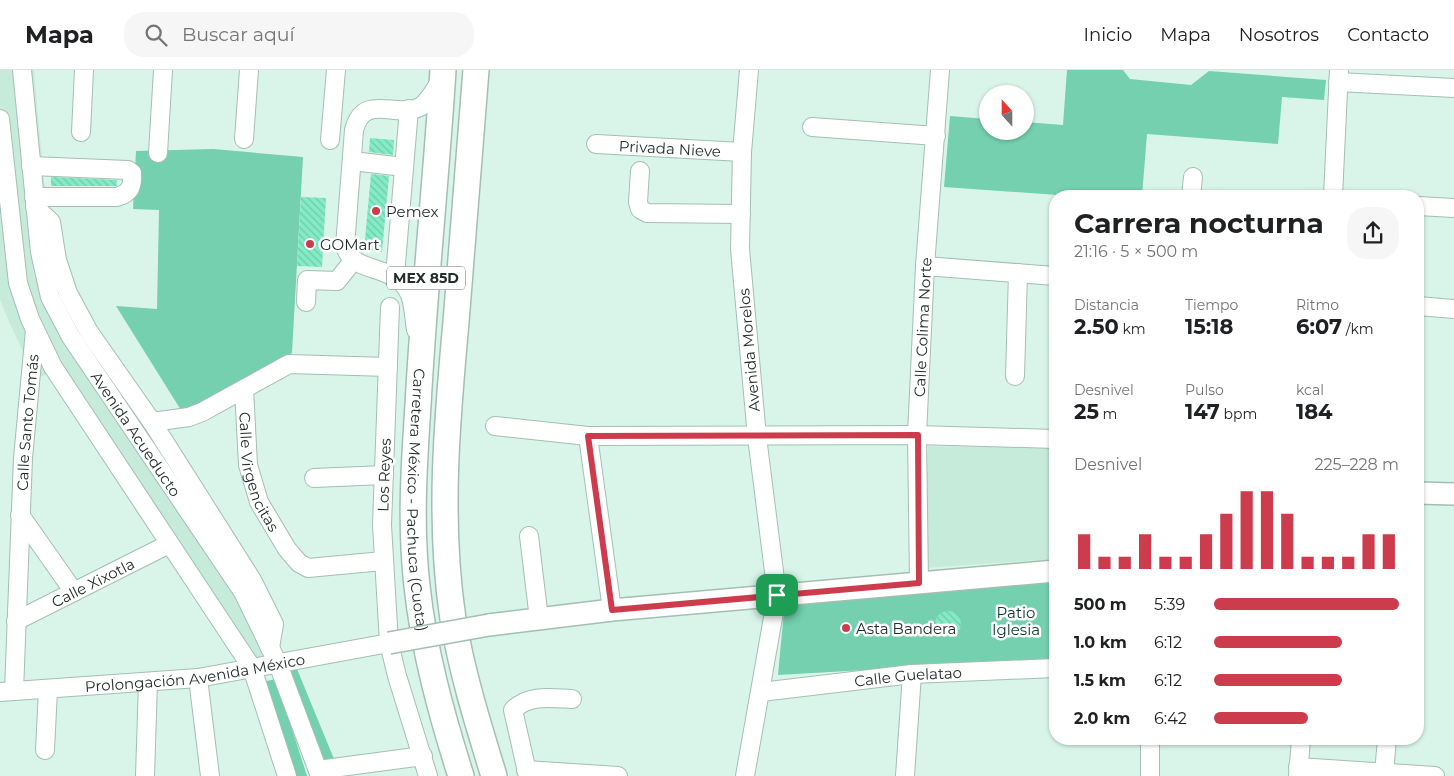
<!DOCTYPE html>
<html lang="es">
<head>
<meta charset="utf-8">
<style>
	:root { --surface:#fff; --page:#f6f6f6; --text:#202124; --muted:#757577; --line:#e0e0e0; --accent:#cc3c4d }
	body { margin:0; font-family:Montserrat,sans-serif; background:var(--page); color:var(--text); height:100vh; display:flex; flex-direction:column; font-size:19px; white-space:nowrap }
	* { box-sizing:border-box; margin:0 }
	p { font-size:16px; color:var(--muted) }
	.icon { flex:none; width:28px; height:28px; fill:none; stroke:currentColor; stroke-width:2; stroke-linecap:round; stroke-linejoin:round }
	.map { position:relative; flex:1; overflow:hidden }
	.details { position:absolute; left:1049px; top:120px; width:375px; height:555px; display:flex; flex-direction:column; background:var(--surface); border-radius:20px; box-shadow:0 1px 4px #0004 }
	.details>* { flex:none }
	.needle { width:32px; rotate:339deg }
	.buttons { position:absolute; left:979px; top:15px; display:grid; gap:10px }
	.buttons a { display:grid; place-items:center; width:55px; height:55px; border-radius:50%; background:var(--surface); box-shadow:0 1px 4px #0004; font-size:25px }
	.pin { position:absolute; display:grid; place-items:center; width:42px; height:42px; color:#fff; margin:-21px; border-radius:10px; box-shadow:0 2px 8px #0006 }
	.round { display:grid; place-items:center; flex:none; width:52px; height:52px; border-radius:20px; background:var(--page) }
	.summary { display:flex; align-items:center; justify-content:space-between; height:85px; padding:0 25px }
	h1 { font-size:28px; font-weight:700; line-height:38px }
	.metrics { display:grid; grid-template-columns:repeat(3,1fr); gap:8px; height:85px; padding:5px 25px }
	.metrics div { display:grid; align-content:center }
	.metrics b { font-size:21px; font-weight:700 }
	.metrics small { font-size:14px; font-weight:400 }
	.metrics p { font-size:14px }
	.chart { height:140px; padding:10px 25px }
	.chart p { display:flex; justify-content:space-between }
	.chart svg { width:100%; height:90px; margin-top:5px; stroke:var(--accent); stroke-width:6 }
	ul { padding:0 25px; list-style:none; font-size:16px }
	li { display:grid; grid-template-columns:80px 60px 1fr; align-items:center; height:38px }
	li i { height:12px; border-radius:6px; background:var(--accent) }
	header { display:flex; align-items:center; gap:30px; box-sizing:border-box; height:70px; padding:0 25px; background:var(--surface); border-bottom:1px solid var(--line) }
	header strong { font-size:24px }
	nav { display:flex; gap:28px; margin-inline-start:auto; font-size:18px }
	.search { width:350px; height:45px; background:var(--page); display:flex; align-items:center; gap:12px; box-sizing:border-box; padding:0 18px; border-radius:20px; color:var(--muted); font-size:19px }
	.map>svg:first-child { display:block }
</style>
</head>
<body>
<header>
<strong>Mapa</strong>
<div class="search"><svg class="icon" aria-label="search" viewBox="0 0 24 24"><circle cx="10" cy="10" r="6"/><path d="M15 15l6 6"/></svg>Buscar aquí</div>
<nav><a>Inicio</a><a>Mapa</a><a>Nosotros</a><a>Contacto</a></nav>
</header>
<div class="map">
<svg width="1454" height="706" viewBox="0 0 1454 706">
	<defs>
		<pattern id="building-back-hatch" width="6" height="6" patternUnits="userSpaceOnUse" patternTransform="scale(1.25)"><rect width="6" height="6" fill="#83ebc6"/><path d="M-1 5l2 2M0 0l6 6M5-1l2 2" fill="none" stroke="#71caaa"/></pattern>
	</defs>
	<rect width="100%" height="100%" fill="#d9f5e9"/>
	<g fill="#c7ebdb">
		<polygon points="0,0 34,0 50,177 82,265 250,514 281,583 239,592 47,304 36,309 10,254 0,230"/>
		<polygon points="928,376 1055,378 1055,489 925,498"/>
	</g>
	<g fill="#74d0af">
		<polygon points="1067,0 1123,0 1130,9 1191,15 1209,1 1326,10 1324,30 1282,27 1278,74 1147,64 1142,126 1072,126 944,117 950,46 987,49 988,61 1025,61 1025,52 1063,55"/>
		<polygon points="213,79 303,87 292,283 184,345 116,236 157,239 159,140 133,139 136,81"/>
		<polygon points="1054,507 1055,589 778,605 785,530"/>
		<polygon points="297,599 341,706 326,706 286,603"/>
		<polygon points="276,609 307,706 294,706 262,612"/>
	</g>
	<g fill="url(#building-back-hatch)">
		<polygon points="370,68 394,70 393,85 369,82"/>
		<polygon points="371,104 389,106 382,182 364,180"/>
		<polygon points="51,107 117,110 117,116 51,116"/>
		<polygon points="301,127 326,128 322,197 297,196"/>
		<circle cx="948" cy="554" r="13"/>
	</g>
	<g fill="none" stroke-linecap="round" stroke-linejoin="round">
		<g stroke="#a3bfb3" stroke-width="20">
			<g id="minor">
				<path id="s1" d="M 22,0 L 40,182 L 50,227 L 71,267 L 243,522 L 278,594 L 320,706"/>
				<polyline points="1338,12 1454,18"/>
				<polyline points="0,49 18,213 30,249 53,297 252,598 287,706"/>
				<polyline points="812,57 936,66"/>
				<polyline points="81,62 84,0"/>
				<polyline points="244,69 249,0"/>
				<polyline points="330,70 336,0"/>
				<path id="s2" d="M 596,74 L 742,82"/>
				<polyline points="158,83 163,0"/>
				<polyline points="352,91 404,97"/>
				<path d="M 31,96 L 128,100 L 132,103 C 133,117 130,123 117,127 L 34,127"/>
				<polyline points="640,101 638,132 640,139 647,143 741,144"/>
				<polyline points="1191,126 1193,107"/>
				<polyline points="1333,126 1339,0"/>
				<polyline points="1418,136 1454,138"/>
				<polyline points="35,137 51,152 57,190 68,223 89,262 152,352 252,510 274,554 270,578"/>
				<polyline points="925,196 1055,206"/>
				<polyline points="395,205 409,39"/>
				<polyline points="306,232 307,210 337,211 353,191"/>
				<polyline points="1418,236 1454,239"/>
				<polyline points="390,237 382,455 389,573 397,606 428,706"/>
				<path d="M 416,260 C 414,249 414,235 410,225 C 397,192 353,206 345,176 L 354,60 C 364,22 395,49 420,37 C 429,32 436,17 442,9"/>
				<polyline points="1015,306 1018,203"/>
				<path id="s3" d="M 244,319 L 248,395 L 259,432 L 287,479 L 299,493 L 308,498 L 383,491"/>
				<polyline points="152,352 189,347 202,342 289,294 388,297"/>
				<polyline points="495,356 588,366 917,365 1055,369"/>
				<polyline points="588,366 612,540"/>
				<polyline points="314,408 384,405"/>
				<polyline points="20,445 74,522"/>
				<polyline points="529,466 539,549"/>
				<path id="s4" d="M 919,513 L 917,365 L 925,196 L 940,0"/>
				<path id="s5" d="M 16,551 L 169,474"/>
				<polyline points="198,608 210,706"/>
				<path id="s6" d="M 14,621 L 23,388 L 35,260"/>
				<path id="s7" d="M 0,622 L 198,608 L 389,573"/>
				<path id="s8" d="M 761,622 L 912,604 L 1055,598"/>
				<polyline points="1150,669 1150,706"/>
				<polyline points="45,680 48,620"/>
				<polyline points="1298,697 1435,706"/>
				<polyline points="318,700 423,686"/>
				<polyline points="526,700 618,706"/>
				<polyline points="1384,703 1387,669"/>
				<polyline points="145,706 148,612"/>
				<path d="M 528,706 L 513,640 C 529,624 551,628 572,629"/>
				<polyline points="745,706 777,525 757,367 740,179 742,82 749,0"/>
				<polyline points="905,706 912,604"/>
				<polyline points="1298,706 1301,669"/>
			</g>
		</g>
		<g stroke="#a3bfb3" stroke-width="24">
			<g id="major">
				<polyline points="1418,423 1454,424"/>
				<polyline points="489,555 612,540 1055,501"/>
			</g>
		</g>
		<g stroke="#a3bfb3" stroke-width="28">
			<g id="highway">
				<path id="s9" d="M 443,0 C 436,112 424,223 418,335 C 414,395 410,455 417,516 C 424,581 441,643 461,706"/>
				<path d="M 476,0 C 469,84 463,168 456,252 C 447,350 438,451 453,549 C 462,603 478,654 494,706"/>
			</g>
		</g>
		<use href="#minor" stroke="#fff" stroke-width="18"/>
		<use href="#major" stroke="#fff" stroke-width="21"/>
		<use href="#highway" stroke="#fff" stroke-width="25"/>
		<g stroke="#a3bfb3" stroke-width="24" stroke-linecap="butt">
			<polyline id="major-bridge" points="389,573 489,555"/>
		</g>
		<use href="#major-bridge" stroke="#fff" stroke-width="21"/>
	</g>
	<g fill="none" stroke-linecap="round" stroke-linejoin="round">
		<g stroke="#fff" stroke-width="10">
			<polygon id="route" points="918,365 919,513 612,540 588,366"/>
		</g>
		<use href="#route" stroke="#cc3c4d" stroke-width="6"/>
	</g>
	<g fill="#cc3c4d" stroke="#fff" stroke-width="2">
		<circle cx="376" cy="141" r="5"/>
		<circle cx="310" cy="174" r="5"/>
		<circle cx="846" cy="558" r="5"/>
	</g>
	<g text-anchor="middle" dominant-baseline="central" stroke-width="5" stroke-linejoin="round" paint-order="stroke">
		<rect fill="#fff" stroke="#666d6a" stroke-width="1" x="387" y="196.5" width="78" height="23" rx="4"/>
		<g font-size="14" font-weight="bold" fill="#242f2a">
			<text x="426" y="208">MEX 85D</text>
		</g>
		<g font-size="15" fill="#242f2a" stroke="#fff">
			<text stroke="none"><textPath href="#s2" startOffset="74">Privada Nieve</textPath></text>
			<text stroke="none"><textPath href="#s4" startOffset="256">Calle Colima Norte</textPath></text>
			<text transform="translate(749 280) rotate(-95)">Avenida Morelos</text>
			<text stroke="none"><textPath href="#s6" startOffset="269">Calle Santo Tomás</textPath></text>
			<text stroke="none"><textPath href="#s1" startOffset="391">Avenida Acueducto</textPath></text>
			<text stroke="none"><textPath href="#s3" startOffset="85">Calle Virgencitas</textPath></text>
			<text transform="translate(384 405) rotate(-88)">Los Reyes</text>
			<text stroke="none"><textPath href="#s9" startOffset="431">Carretera México - Pachuca (Cuota)</textPath></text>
			<text stroke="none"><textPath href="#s5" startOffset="86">Calle Xixotla</textPath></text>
			<text stroke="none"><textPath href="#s7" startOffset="196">Prolongación Avenida México</textPath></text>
			<text stroke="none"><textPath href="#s8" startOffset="148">Calle Guelatao</textPath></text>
		</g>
		<g font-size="15" fill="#242f2a" stroke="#fff" text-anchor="start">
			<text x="386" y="141">Pemex</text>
			<text x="320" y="174">GOMart</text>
			<text x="856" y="558">Asta Bandera</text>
		</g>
		<g font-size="15" fill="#08392b" stroke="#fff">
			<text x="1016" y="542">Patio<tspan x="1016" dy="17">Iglesia</tspan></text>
		</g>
	</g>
</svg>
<div class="buttons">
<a><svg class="needle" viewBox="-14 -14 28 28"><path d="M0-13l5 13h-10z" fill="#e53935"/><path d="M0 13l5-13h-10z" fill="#757577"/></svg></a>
</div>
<div class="pin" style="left:777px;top:525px;background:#1e9e55"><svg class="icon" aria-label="arrive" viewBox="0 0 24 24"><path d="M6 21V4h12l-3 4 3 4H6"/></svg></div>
<section class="details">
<div class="summary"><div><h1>Carrera nocturna</h1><p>21:16 · 5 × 500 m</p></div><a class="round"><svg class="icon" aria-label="share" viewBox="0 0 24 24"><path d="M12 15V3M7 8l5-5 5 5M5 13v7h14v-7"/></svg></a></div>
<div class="metrics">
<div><p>Distancia</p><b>2.50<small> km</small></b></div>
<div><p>Tiempo</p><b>15:18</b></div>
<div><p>Ritmo</p><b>6:07<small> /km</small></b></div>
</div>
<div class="metrics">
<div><p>Desnivel</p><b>25<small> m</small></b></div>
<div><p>Pulso</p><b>147<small> bpm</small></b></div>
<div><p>kcal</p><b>184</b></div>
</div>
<div class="chart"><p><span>Desnivel</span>225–228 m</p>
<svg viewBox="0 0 160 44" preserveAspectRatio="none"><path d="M5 44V27M15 44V38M25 44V38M35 44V27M45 44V38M55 44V38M65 44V27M75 44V17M85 44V6M95 44V6M105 44V17M115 44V38M125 44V38M135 44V38M145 44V27M155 44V27"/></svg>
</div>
<ul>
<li><b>500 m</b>5:39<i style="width:100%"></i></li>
<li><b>1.0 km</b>6:12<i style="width:69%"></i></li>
<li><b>1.5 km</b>6:12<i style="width:69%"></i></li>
<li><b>2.0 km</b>6:42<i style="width:51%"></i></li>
</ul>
</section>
</div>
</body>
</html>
